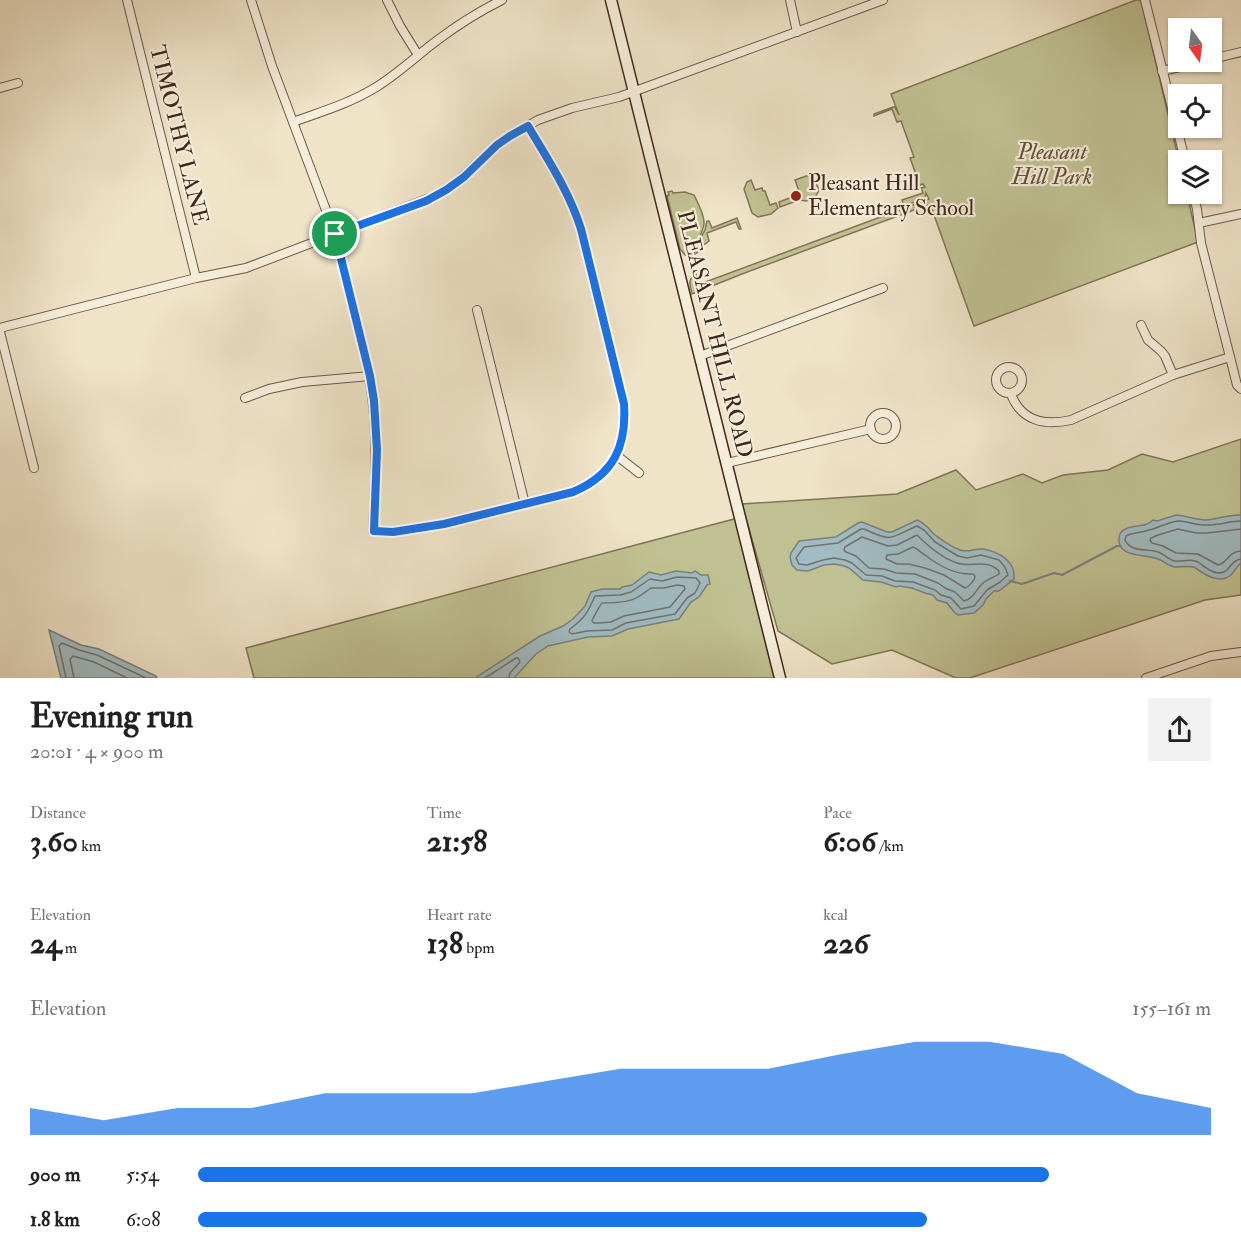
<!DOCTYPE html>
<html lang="en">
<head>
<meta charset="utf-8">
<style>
	:root { --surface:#fff; --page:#f2f2f2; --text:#202124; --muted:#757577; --accent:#1a73e8 }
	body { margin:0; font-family:"IM FELL Double Pica",serif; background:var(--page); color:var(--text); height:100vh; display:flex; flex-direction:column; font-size:22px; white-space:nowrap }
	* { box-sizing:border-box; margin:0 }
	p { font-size:20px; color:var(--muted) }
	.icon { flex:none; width:33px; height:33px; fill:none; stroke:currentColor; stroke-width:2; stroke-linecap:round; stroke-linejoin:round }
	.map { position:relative; height:678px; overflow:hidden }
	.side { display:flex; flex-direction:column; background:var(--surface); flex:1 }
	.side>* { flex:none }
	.needle { width:39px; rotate:166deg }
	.tools { position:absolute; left:1168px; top:18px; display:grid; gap:12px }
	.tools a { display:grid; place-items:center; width:54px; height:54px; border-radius:0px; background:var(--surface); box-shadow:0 2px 4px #0004; font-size:30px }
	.pin { position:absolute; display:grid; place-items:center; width:51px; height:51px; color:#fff; margin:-26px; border:3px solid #fff; border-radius:50%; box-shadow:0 2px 6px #0007 }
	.round { display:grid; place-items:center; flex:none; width:63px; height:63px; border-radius:0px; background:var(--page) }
	.overview { display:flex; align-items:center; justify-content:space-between; height:102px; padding:0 30px }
	h1 { font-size:33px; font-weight:800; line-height:45px }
	.metrics { display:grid; grid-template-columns:repeat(3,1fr); gap:9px; height:102px; padding:6px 30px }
	.metrics div { display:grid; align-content:center }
	.metrics b { font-size:30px; font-weight:800 }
	.metrics small { font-size:16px; font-weight:400 }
	.metrics p { font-size:16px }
	.chart { height:168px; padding:12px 30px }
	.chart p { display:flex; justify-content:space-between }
	.chart svg { width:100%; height:108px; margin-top:6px; fill:var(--accent); opacity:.7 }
	ul { padding:0 30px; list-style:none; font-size:20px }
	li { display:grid; grid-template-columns:96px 72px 1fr; align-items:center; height:45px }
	li i { height:15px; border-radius:8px; background:var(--accent) }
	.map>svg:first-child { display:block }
</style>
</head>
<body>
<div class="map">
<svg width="1241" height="678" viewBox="0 0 1241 678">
	<rect width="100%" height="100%" fill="#efe3c8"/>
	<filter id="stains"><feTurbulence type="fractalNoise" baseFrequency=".00333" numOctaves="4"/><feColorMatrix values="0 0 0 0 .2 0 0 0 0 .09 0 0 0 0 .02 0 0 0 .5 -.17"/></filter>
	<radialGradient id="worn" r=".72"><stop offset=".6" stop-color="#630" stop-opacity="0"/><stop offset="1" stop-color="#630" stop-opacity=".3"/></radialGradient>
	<g fill="#c0c192" stroke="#817456" stroke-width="1.5">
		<path d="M 1136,0 L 1141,0 L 1179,161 L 1179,194 L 1187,194 L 1198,242 L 974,326 L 930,204 L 742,274 L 692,294 C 690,286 687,279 696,274 L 700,284 L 929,199 L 926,193 L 925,198 L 904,206 L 902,200 L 923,193 L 921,188 L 925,187 L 923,184 L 920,185 L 910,158 L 914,157 L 901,121 L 897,122 L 892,109 L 874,116 L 874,114 L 893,107 L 895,107 L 899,115 L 891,94 Z"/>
		<polygon points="812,174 819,190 815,198 806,201 799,200 780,207 779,202 800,194 795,180"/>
		<polygon points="751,180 755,190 762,188 763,191 765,191 770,205 776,203 778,208 771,214 758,217 752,213 744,189 747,182"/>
		<path d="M 672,191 L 673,193 L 685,192 L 694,195 C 698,203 705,216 704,224 C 703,234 695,243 692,253 L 694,253 L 697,244 L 705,230 L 707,221 L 709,221 L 712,228 L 737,218 L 741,229 L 739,229 L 736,222 L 707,233 L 709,241 L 700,248 L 697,253 L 690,256 L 685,255 L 680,249 L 667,196 L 669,195 L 668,192 Z"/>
		<polygon points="1241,439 1241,595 1205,600 970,678 956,678 892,650 832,664 778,631 742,504 897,494 956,470 976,490 1023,474 1042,483 1063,475 1108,470 1142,454 1173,462"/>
		<polygon points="738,518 778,678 254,678 246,648"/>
	</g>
	<g fill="#a0bbc1" stroke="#7a807e" stroke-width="1.5">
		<path d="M 1176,515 C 1187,516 1196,520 1206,520 C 1218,519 1230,514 1241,515 L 1241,563 C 1236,567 1235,571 1231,575 C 1219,585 1204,574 1194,567 C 1188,566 1181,567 1175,567 C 1168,566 1164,561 1158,559 C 1146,554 1119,558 1119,540 C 1119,537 1120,533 1122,531 C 1131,523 1145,529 1153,520 L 1157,521 Z"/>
		<path d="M 917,520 C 925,523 929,529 935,535 C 942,540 951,547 960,550 C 968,553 975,548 983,549 C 999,552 1016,561 1014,579 L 999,591 L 994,591 L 986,599 L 983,605 L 974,613 L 958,615 L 954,612 L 947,603 L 937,600 L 933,595 L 925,593 L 912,588 L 899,586 L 896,587 L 881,582 L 863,580 L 849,568 L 844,566 L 835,564 L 824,565 L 808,571 L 797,570 L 792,565 L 790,557 L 791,553 L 799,541 L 836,537 L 858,523 L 862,522 L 887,532 L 892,532 Z"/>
		<polygon points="676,571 692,573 695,571 701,575 708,575 710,584 707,585 699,597 691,602 679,619 628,629 612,636 588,637 548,646 536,654 514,678 475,678 540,636 563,626 573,619 585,606 591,592 602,589 620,589 622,587 632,585 649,572 661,575"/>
		<polygon points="49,630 81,645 99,649 156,676 157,678 61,678"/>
	</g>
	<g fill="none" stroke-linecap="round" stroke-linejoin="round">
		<g stroke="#71726e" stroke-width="1.5">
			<path d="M 1241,521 C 1230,521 1220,525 1208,525 C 1198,526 1190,522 1180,521 C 1170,521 1158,528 1149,530 C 1141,533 1133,532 1126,536 L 1125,540 C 1131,553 1147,548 1158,552 C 1164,554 1169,560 1175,561 C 1183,562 1191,558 1198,562 C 1204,566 1211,573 1219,573 C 1230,573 1230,560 1241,559"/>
			<path d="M 917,526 L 924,530 L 935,542 L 958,556 L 967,558 L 981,555 L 999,560 L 1005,567 L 1008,575 L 1000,582 L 987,590 L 974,606 L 961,609 L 951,598 L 941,595 L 935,590 L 913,582 L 895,581 L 882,576 L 866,575 L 852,563 L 845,560 L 834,558 L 823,560 L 807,565 L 799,564 L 796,558 L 804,547 L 838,543 L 861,529 L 864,529 C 894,543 889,538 917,526 Z"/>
			<path d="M 1241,529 L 1207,533 L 1196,533 L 1178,529 L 1158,535 L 1151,538 L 1150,540 L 1152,543 L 1163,546 L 1176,553 L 1198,554 L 1218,565 C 1228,563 1227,552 1241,551"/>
			<path d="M 917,535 C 928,546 942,558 957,563 C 971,568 986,558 999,571 L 999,574 C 993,578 987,579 982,584 C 976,590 973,599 964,601 L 955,592 L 945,588 L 938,583 L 915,574 L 896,573 L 884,569 L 869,568 L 856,556 L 846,552 L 844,550 L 845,547 L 862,537 L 888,546 L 897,545 Z"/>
			<path d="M 913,547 C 918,549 920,552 925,555 C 939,566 955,575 973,574 L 975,576 C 975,580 969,587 965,588 L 944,575 L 925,568 L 909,564 L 897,564 L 886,559 L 887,555 L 898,554 Z"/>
			<path d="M 677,577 L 696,578 L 700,583 L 695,593 L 687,598 L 675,614 L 626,623 L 612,630 L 587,631 L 572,634 L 569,632 L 570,629 C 585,618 588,612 595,596 L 620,595 L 631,592 L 650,579 L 662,581 Z"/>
			<path d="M 677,585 L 684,586 L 685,589 L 670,607 L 624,616 L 611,622 L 599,623 L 594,623 L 592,621 C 592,620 600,605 602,603 C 612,603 629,603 638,597 C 643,594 647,591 651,588 L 664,588 Z"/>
			<polyline points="66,678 59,646 62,643 79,650 97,655 146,678"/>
			<polyline points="74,678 70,659 73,656 94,662 127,678"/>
			<polyline points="485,678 516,658 518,658 520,662 510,673 509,678"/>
		</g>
		<polyline stroke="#7a807e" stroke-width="2" points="1010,581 1022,584 1054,573 1062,575 1117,546 1121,546"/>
		<g stroke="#6d5746" stroke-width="10">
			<g id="street">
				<polyline points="127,0 196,278"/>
				<path d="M 251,0 L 272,66 L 335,234 L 365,356 C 379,415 376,471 373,531 L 393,532 L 444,524 L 573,492 C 613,475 627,447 624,404 L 581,229 C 569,191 548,160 528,126"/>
				<polyline points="387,0 400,26 418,55"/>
				<polyline points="790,0 797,32"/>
				<polyline points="1145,0 1185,160"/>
				<polyline points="1212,59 1241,52"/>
				<polyline points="1162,71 1202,62"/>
				<polyline points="0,88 18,83"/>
				<path d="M 293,122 C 320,112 348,104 373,89 C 397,75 417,55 439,39 C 459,24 480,11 502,0"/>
				<polyline points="1193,194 1197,209 1201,243 1230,357 1237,385 1241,389"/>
				<polyline points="1199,223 1241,214"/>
				<polyline points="477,310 525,504"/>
				<polyline points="1141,325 1148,340 1161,351 1165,356 1173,375"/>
				<polyline points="0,328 196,278 246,268 435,196 456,183 488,153 510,136 538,120 572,108 619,97 883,0"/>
				<polyline points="0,332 34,468"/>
				<polyline points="700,356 883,288"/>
				<circle cx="1009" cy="380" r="13"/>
				<path d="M 1011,394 C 1021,421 1045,426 1071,420 L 1173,375 L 1230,357"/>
				<polyline points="245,398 269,389 302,382 370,376"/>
				<circle cx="883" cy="426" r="13"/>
				<polyline points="616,455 639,473"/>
				<polyline points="727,463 871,429"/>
				<polyline points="1146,678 1211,656 1241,652"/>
			</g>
		</g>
		<g stroke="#42281a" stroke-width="13">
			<polyline id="secondary" points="611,0 780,678"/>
		</g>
		<use href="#street" stroke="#f5eddb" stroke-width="8"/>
		<use href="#secondary" stroke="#f5eddb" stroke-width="10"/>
	</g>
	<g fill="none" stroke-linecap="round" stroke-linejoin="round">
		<g stroke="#fff" stroke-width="12">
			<path id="route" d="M 528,126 C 548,160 569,191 581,229 L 624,404 C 627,447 613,475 573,492 L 444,524 L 393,532 L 374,531 L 377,450 L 374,401 L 370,376 L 335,234 L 426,201 L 446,190 L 464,177 L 497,145 L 510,136 Z"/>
		</g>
		<use href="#route" stroke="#1a73e8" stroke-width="8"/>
	</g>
	<circle fill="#8f2418" stroke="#f5eddb" stroke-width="2" cx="796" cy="196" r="6"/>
	<g text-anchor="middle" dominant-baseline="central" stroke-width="4.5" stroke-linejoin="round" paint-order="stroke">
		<g font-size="22" fill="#42281a" stroke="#f5eddb">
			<text transform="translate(179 135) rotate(76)">TIMOTHY LANE</text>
			<text transform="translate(715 334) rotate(76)">PLEASANT HILL ROAD</text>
		</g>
		<g font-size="22" font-style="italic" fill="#624e38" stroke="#f5eddb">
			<text x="1052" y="152">Pleasant<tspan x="1052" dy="25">Hill Park</tspan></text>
		</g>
		<g font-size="22" fill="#42281a" stroke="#f5eddb" text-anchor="start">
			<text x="808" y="183">Pleasant Hill<tspan x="808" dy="25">Elementary School</tspan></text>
		</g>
	</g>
	<rect width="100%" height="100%" filter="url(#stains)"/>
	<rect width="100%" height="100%" fill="url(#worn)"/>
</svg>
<div class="tools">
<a><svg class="needle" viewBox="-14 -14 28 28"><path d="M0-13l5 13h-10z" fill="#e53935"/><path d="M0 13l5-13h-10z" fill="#757577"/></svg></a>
<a><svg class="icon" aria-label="locate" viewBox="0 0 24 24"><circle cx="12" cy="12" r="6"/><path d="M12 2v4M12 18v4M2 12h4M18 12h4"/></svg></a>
<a><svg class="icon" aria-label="layers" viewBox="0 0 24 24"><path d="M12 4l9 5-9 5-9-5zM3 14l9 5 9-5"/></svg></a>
</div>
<div class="pin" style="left:335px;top:234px;background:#1e9e55"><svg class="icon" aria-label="arrive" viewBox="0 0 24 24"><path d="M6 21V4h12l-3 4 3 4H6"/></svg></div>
</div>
<section class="side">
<div class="overview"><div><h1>Evening run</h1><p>20:01 · 4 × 900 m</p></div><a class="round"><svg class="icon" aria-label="share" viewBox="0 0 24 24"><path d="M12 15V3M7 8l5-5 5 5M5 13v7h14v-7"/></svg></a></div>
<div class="metrics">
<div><p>Distance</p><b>3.60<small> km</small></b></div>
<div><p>Time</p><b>21:58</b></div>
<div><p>Pace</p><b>6:06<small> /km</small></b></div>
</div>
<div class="metrics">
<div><p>Elevation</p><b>24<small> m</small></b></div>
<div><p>Heart rate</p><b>138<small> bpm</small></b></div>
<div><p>kcal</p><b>226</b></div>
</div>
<div class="chart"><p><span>Elevation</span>155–161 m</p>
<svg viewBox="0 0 160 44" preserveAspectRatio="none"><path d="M0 44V33L10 38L20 33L30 33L40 27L50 27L60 27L70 22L80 17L90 17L100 17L110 11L120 6L130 6L140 11L150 27L160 33V44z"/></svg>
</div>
<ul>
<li><b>900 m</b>5:54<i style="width:84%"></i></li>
<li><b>1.8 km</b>6:08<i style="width:72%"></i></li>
</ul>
</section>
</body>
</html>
